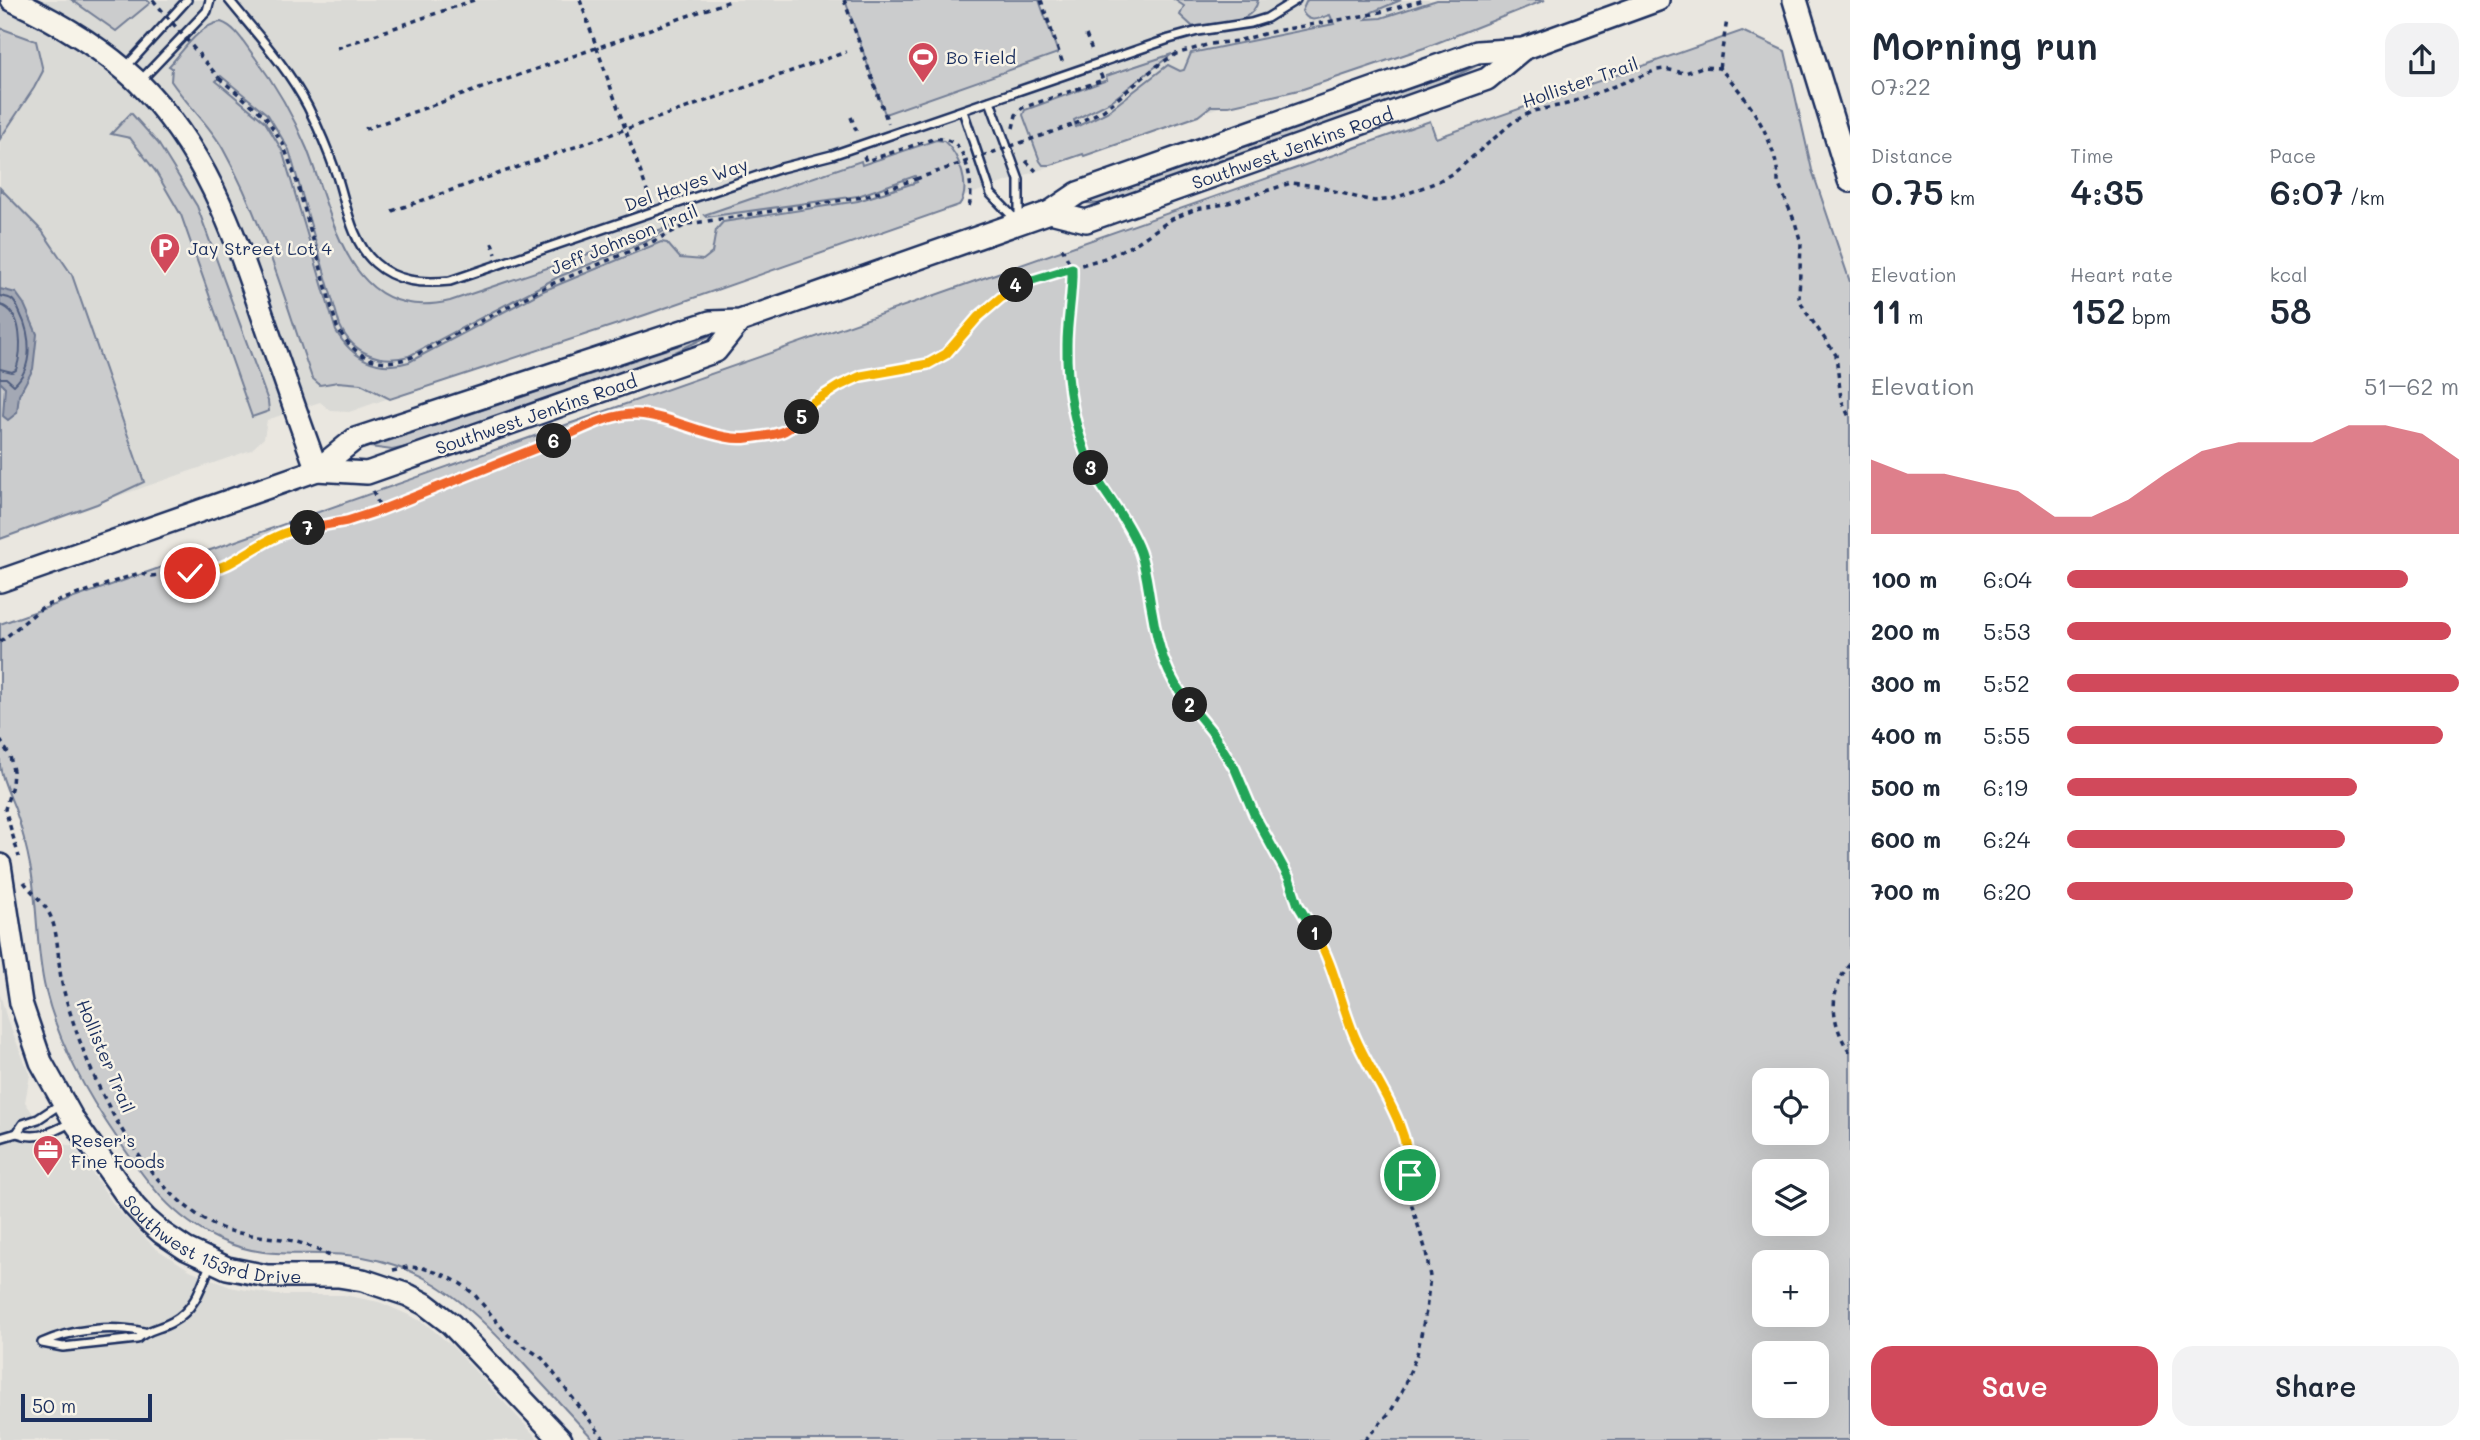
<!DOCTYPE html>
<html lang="en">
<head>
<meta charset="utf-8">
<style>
	:root { --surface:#fff; --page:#f2f2f3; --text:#1f2937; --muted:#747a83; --accent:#d1495b }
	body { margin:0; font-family:Mali,sans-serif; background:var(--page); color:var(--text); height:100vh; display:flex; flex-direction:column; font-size:26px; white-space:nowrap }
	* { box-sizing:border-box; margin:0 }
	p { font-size:23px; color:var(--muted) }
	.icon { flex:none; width:38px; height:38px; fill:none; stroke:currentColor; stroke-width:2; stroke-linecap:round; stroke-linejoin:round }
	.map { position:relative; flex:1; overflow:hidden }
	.sheet { display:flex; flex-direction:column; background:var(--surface); width:630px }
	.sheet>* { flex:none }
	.fabs { position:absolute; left:1752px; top:1068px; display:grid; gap:14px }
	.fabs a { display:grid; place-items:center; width:77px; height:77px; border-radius:14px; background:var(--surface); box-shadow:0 7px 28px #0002; font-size:35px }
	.scale { position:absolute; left:21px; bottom:18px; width:131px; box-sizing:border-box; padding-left:7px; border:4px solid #1b2f5e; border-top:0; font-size:19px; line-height:24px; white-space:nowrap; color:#1b2f5e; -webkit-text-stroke:5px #f7f3e8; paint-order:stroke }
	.pin { position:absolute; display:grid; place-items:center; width:60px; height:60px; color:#fff; margin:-30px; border:4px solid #fff; border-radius:50%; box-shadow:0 2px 7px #0007 }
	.km { position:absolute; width:35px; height:35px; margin:-18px; border-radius:50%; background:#222; color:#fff; font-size:19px; line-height:35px; text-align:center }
	.round { display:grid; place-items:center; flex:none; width:74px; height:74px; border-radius:21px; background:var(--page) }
	.summary { display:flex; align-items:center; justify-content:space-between; height:119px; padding:0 21px }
	h1 { font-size:38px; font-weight:600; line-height:52px }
	.stats { display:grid; grid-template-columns:repeat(3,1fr); gap:10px; height:119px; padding:7px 21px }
	.stats div { display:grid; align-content:center }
	.stats b { font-size:35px; font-weight:600 }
	.stats small { font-size:19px; font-weight:400 }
	.stats p { font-size:19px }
	.chart { height:196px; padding:14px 21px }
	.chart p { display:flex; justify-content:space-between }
	.chart svg { width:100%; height:126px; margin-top:7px; fill:var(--accent); opacity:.7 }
	.button { display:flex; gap:14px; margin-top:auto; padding:14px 21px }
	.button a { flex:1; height:80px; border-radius:21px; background:var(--accent); color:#fff; font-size:28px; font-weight:600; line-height:80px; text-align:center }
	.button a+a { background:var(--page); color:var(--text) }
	ul { padding:0 21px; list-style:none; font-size:23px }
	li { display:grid; grid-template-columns:112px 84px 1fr; align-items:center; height:52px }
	li i { height:18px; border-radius:9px; background:var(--accent) }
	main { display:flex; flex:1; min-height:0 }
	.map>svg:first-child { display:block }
</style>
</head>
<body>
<main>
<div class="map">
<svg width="1850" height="1440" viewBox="0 0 1850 1440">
	<rect width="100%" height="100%" fill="#eae7e0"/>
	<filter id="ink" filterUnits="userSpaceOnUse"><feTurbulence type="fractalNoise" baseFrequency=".0143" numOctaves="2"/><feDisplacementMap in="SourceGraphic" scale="14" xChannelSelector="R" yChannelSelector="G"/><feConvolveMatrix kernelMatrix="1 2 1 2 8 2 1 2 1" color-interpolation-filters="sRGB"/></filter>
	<g filter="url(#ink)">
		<g fill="#dadad6">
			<polygon points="0,0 1525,0 349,412 331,411 320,402 267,420 264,438 251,450 0,537"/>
			<polygon points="0,994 7,1019 30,1075 25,1102 52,1142 74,1146 116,1208 155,1248 190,1270 230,1287 276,1295 344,1295 379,1302 411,1316 426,1324 452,1346 539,1440 0,1440"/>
		</g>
		<g fill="#cbcccd" stroke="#737e96" stroke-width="2" fill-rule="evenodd">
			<polygon points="72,0 147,0 150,3 116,31"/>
			<polygon points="845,0 1039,0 1058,53 885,114"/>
			<path d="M 1175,0 L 1258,0 C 1255,20 1226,25 1208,31 L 1192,26 L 1180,15 L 1184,6 Z"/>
			<path d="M 1307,0 L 1401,0 L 1372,12 L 1366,19 L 1381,18 L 1437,0 L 1545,0 L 1424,48 L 1303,89 L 1229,106 L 1211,106 L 1198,116 L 1084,156 L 1083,154 L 1051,165 L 1043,165 L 1040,161 L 1023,115 L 1025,110 L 1107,80 L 1106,76 L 1172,54 L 1110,102 L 1074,120 L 1076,127 L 1107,112 L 1168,65 L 1180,71 L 1184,70 L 1191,53 L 1334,24 L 1330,15 C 1319,18 1309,25 1302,11 Z"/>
			<path d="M 221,22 C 236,27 244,43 254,56 C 275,84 293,115 307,149 C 334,217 348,325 450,301 L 674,225 L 647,241 L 558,277 L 409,356 C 381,364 353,354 340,326 L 289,150 L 268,115 L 221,76 L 216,81 L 265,122 L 282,150 L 336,331 C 352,358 377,372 409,362 L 543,291 L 661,242 L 667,243 L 680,258 L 703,260 L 712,253 L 716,230 L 723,222 L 858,201 L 917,182 L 915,176 L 858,196 L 706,217 L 704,215 L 861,161 L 862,165 L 936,140 L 944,141 C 959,154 972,189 959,205 L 645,315 L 390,399 L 361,384 L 338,382 L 320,385 L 312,378 C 285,301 263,221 223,149 C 209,124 187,105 171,81 L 172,68 L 169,66 C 183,51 199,25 221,22 Z"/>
			<polygon points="0,28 36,41 43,71 34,88 0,139"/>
			<path d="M 1742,31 L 1785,51 L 1812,170 L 1850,282 L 1850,1440 L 594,1440 C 570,1414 545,1387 521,1361 C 474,1311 434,1269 363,1257 C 311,1248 269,1263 218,1239 C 172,1218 146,1181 119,1141 C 86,1093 59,1045 45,988 C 36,949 38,909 31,870 C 27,849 22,829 15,809 C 10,796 2,780 0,766 C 0,752 0,736 0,721 C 0,689 0,656 0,624 L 1430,121 L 1436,138 ZM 1764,1080 L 1816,1080 L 1816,1132 L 1764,1132 ZM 1764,1171 L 1816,1171 L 1816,1223 L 1764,1223 ZM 1764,1262 L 1816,1262 L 1816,1314 L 1764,1314 ZM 1764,1353 L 1816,1353 L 1816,1405 L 1764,1405 Z"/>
			<polygon points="1480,64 1435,86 1101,204 1084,203"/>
			<polygon points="131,113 158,143 197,206 268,401 269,411 252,417 181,215 156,172 130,138 111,134"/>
			<polygon points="0,188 42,231 72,275 144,482 97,504 0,539"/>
			<polygon points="713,334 669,355 411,446 392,450 370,447"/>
		</g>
		<polygon fill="#a3a8b4" stroke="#6d7892" stroke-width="2" points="0,289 16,293 24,304 37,334 33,369 19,395 17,413 8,420 3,416 5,387 0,382"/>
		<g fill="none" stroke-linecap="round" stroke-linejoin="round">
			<g stroke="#515f80" stroke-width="2">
				<path d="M 0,296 C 4,297 8,297 11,299 C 15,301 18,308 20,313 C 31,335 34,367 14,385 L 6,378 L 0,378"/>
				<path d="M 0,305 C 24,311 22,352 16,370 L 12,372 L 0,369"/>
			</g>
			<g stroke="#1b2f5e" stroke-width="12">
				<g id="lane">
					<path d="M 229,0 C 258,36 286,65 308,107 C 319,129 329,153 337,176 C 346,204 352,243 375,263 C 396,282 423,284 450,281 L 781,168 L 832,155 L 1169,39 L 1198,31 L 1251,23 L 1267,18 L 1296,0"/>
					<polyline points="126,67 187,0"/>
					<polyline points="141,80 207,11 210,0"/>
					<polyline points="990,101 1019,180 1019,219"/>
					<polyline points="963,111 991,194 1016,220"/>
					<path d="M 17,1133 C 37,1141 53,1132 72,1122"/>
					<polyline points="0,1138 17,1133 23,1124 38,1119 62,1103"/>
					<path d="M 144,1332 C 111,1325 72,1329 42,1343 L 63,1347 L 137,1339 C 147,1329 160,1329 172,1322 C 195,1310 202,1285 211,1262"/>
				</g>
			</g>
			<g stroke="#1b2f5e" stroke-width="26">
				<g id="secondary">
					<path id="s1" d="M 1050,212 L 1086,221 L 1487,79 L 1523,49"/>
					<polyline points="740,321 716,351 367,473 317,470 355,439 710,322 740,321 1050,212 1078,193 1477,52 1523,49 1658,0"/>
					<path d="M 0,581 L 317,470 C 298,418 280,366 262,314 C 232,227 204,147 137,81 C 101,47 57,21 12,0"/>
					<path id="s2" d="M 0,865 L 21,1003 L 41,1062 L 74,1121 L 134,1206 L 146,1219 L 162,1233 L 186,1249 L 227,1268 L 267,1276 L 338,1276 L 363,1280 L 408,1295 L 425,1304 L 451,1324 L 561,1440"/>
				</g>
			</g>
			<g stroke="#1b2f5e" stroke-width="28">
				<polyline id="primary" points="1795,0 1850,180"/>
			</g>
			<g stroke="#1b2f5e" stroke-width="3.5" stroke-dasharray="5 5" stroke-linecap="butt">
				<polyline points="580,0 651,202"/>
				<polyline points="844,0 888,123"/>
				<polyline points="1041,0 1063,64"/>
				<polyline points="1086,35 1093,53"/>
				<polyline points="337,48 474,0"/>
				<polyline points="1719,68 1727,20"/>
				<path d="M 219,78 L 265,116 L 283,144 L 297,182 L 337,327 C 355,358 378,369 412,357 L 547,286 L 652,242 L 688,224 L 863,197 L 916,179"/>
				<polyline points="851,117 858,135"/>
				<polyline points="1075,124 1104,110 1157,66 1176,54 1210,44 1237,41 1275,31 1373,14 1424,0"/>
				<polyline points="1013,128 1016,115 1022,108 1103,80 1100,73"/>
				<polyline points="365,129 733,0"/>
				<path d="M 864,156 L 866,161 L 936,138 C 944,139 951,140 957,146 C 968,157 974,192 969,206"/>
				<polyline points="1026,161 1036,171"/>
				<polyline points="392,211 846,52"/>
				<polyline points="492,243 496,254"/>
				<polyline points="1062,248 1072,268 1073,294 1067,341 1067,366 1077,427 1091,467 1132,532 1140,551 1147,572 1152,611 1163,662 1176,688 1212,732 1235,769 1254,814 1289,878 1298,905 1324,948 1354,1036 1387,1093 1406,1143 1412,1206 1426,1251 1430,1277 1426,1311 1417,1354 1403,1389 1391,1411 1365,1440"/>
				<polyline points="373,491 381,510"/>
				<polyline points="288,521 291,530"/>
				<path d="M 0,642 L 44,606 L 139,573 L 150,576 L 207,571 L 226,565 L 263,542 L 291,530 L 347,521 L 381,510 L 608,419 L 634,414 L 658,417 L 709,433 L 738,439 L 781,433 L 791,428 L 801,418 L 808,406 L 839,386 L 861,376 L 927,364 L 946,354 L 978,317 L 1017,284 L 1105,258 L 1135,244 L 1172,219 L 1196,209 L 1225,204 L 1291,183 L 1317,186 L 1359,198 L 1374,201 L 1393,199 L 1437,182 L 1455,172 L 1513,122 L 1533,111 L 1567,104 L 1657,70 L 1665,69 L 1685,73 L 1702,67 L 1719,68 C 1746,94 1779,144 1778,183 L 1795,222 L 1801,243 L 1799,298 L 1804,309 L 1836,355 L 1841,399 L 1850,419"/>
				<polyline points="0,740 10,756 13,771 12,785 5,809 19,857"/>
				<path d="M 24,882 C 32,893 44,902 50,915 C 60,937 57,964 63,988 C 85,1070 131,1173 205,1220 C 229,1235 255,1235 282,1239 C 300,1241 316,1249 332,1257"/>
				<path d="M 1850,964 C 1827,992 1831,1024 1850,1053"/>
				<polyline points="393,1270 408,1267 423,1268 447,1276 461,1284 474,1294 508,1335 542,1358 605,1440"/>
			</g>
			<use href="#lane" stroke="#f7f3e8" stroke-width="7"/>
			<use href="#secondary" stroke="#f7f3e8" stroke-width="21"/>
			<use href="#primary" stroke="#f7f3e8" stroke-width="23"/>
			<g stroke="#1b2f5e" stroke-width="3.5" stroke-dasharray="5 5" stroke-linecap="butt">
				<polyline points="153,0 219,78"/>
				<polyline points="916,179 1075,124"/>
			</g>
		</g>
	</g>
	<g fill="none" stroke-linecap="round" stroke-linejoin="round" filter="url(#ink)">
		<g stroke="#fff" stroke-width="14">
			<path id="split-1" d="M 1315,933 C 1334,965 1340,1001 1354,1035 C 1375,1084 1408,1118 1410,1175"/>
		</g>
		<g stroke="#fff" stroke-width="14">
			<polyline id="split-2" points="1190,705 1212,732 1235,769 1254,814 1289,878 1298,905 1315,933"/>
		</g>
		<g stroke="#fff" stroke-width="14">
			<path id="split-3" d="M 1091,468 C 1106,496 1129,522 1140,552 C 1147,572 1148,591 1152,611 C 1158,648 1166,676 1190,705"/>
		</g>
		<g stroke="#fff" stroke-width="14">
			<path id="split-4" d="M 1016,285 L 1072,268 C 1073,294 1067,319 1067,345 C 1066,387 1075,429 1091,468"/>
		</g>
		<g stroke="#fff" stroke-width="14">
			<polyline id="split-5" points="802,417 807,406 839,386 861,376 928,364 946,354 978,317 1016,285"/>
		</g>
		<g stroke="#fff" stroke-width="14">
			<path id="split-6" d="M 554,441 C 579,431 609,413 637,414 C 669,416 696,432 726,437 C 739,440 751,438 764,436 C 781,434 790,430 802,417"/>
		</g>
		<g stroke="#fff" stroke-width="14">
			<polyline id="split-7" points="308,528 347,521 381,510 554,441"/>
		</g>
		<g stroke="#fff" stroke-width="14">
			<path id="split-8" d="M 190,573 C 203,572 216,570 228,564 C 255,550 277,530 308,528"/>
		</g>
		<use href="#split-1" stroke="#f5b400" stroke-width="9"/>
		<use href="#split-2" stroke="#22a559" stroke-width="9"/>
		<use href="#split-3" stroke="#22a559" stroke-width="9"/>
		<use href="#split-4" stroke="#22a559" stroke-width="9"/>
		<use href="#split-5" stroke="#f5b400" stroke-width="9"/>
		<use href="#split-6" stroke="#f0652b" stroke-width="9"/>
		<use href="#split-7" stroke="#f0652b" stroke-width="9"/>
		<use href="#split-8" stroke="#f5b400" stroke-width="9"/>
	</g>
	<defs>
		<g id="stadium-pin" transform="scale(1.575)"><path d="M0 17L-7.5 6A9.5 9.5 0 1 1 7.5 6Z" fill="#d1495b" stroke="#f7f3e8"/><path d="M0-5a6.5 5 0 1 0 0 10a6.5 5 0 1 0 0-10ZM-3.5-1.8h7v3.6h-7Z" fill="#fff"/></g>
		<g id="parking-pin" transform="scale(1.575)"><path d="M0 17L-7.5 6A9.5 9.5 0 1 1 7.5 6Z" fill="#d1495b" stroke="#f7f3e8"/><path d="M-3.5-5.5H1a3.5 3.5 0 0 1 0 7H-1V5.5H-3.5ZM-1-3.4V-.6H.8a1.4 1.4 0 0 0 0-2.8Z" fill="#fff"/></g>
		<g id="office-pin" transform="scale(1.575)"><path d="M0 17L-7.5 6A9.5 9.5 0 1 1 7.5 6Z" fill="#d1495b" stroke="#f7f3e8"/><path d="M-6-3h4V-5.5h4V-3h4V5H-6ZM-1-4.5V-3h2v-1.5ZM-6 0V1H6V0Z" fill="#fff"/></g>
	</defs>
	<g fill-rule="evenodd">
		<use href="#stadium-pin" x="923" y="57"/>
		<use href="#parking-pin" x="165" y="248"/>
		<use href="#office-pin" x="48" y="1150"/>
	</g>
	<g text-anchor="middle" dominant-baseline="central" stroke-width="5" stroke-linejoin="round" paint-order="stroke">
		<g font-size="18" fill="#1b2f5e" stroke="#f7f3e8" text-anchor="start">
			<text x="946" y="57">Bo Field</text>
			<text x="188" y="248">Jay Street Lot 4</text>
			<text x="71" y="1140">Reser's<tspan x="71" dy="21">Fine Foods</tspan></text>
		</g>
		<g font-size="18" fill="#1b2f5e" stroke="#f7f3e8">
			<text transform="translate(1580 82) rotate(-19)">Hollister Trail</text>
			<text stroke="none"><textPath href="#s1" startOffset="256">Southwest Jenkins Road</textPath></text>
			<text transform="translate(686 184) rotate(-19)">Del Hayes Way</text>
			<text transform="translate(624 239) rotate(-22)">Jeff Johnson Trail</text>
			<text transform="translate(536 414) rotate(-19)">Southwest Jenkins Road</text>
			<text transform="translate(106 1056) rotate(67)">Hollister Trail</text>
			<text stroke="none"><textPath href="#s2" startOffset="462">Southwest 153rd Drive</textPath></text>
		</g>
	</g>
</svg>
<div class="fabs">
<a><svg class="icon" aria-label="locate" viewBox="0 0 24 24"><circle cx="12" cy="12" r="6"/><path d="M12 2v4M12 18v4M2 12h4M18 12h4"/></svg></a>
<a><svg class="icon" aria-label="layers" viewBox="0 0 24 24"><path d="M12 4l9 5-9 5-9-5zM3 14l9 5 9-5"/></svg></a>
<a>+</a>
<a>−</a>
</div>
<div class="scale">50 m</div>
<div class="pin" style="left:1410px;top:1175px;background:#1e9e55"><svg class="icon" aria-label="arrive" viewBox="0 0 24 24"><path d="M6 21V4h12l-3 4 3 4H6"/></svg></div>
<div class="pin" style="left:190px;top:573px;background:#d93025"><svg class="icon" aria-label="check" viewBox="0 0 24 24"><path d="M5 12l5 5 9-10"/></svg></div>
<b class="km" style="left:1315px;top:933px">1</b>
<b class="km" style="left:1190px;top:705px">2</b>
<b class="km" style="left:1091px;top:468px">3</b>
<b class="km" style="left:1016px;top:285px">4</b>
<b class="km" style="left:802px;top:417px">5</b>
<b class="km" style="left:554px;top:441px">6</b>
<b class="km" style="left:308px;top:528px">7</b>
</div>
<section class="sheet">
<div class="summary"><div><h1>Morning run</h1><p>07:22</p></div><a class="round"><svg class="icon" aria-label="share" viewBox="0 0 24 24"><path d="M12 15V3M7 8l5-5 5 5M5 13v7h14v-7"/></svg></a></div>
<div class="stats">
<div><p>Distance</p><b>0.75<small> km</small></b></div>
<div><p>Time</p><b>4:35</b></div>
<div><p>Pace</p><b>6:07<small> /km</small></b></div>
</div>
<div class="stats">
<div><p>Elevation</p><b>11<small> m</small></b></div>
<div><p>Heart rate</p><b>152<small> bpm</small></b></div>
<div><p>kcal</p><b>58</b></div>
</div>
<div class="chart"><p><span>Elevation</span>51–62 m</p>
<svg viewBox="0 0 160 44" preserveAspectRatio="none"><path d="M0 44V18L10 23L20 23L30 26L40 29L50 38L60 38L70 32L80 23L90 15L100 12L110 12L120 12L130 6L140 6L150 9L160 18V44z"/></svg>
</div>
<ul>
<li><b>100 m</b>6:04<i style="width:87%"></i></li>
<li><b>200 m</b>5:53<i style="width:98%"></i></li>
<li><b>300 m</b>5:52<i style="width:100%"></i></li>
<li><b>400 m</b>5:55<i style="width:96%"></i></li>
<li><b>500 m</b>6:19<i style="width:74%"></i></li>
<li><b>600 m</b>6:24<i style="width:71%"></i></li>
<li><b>700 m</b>6:20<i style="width:73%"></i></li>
</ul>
<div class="button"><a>Save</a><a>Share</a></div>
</section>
</main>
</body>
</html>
